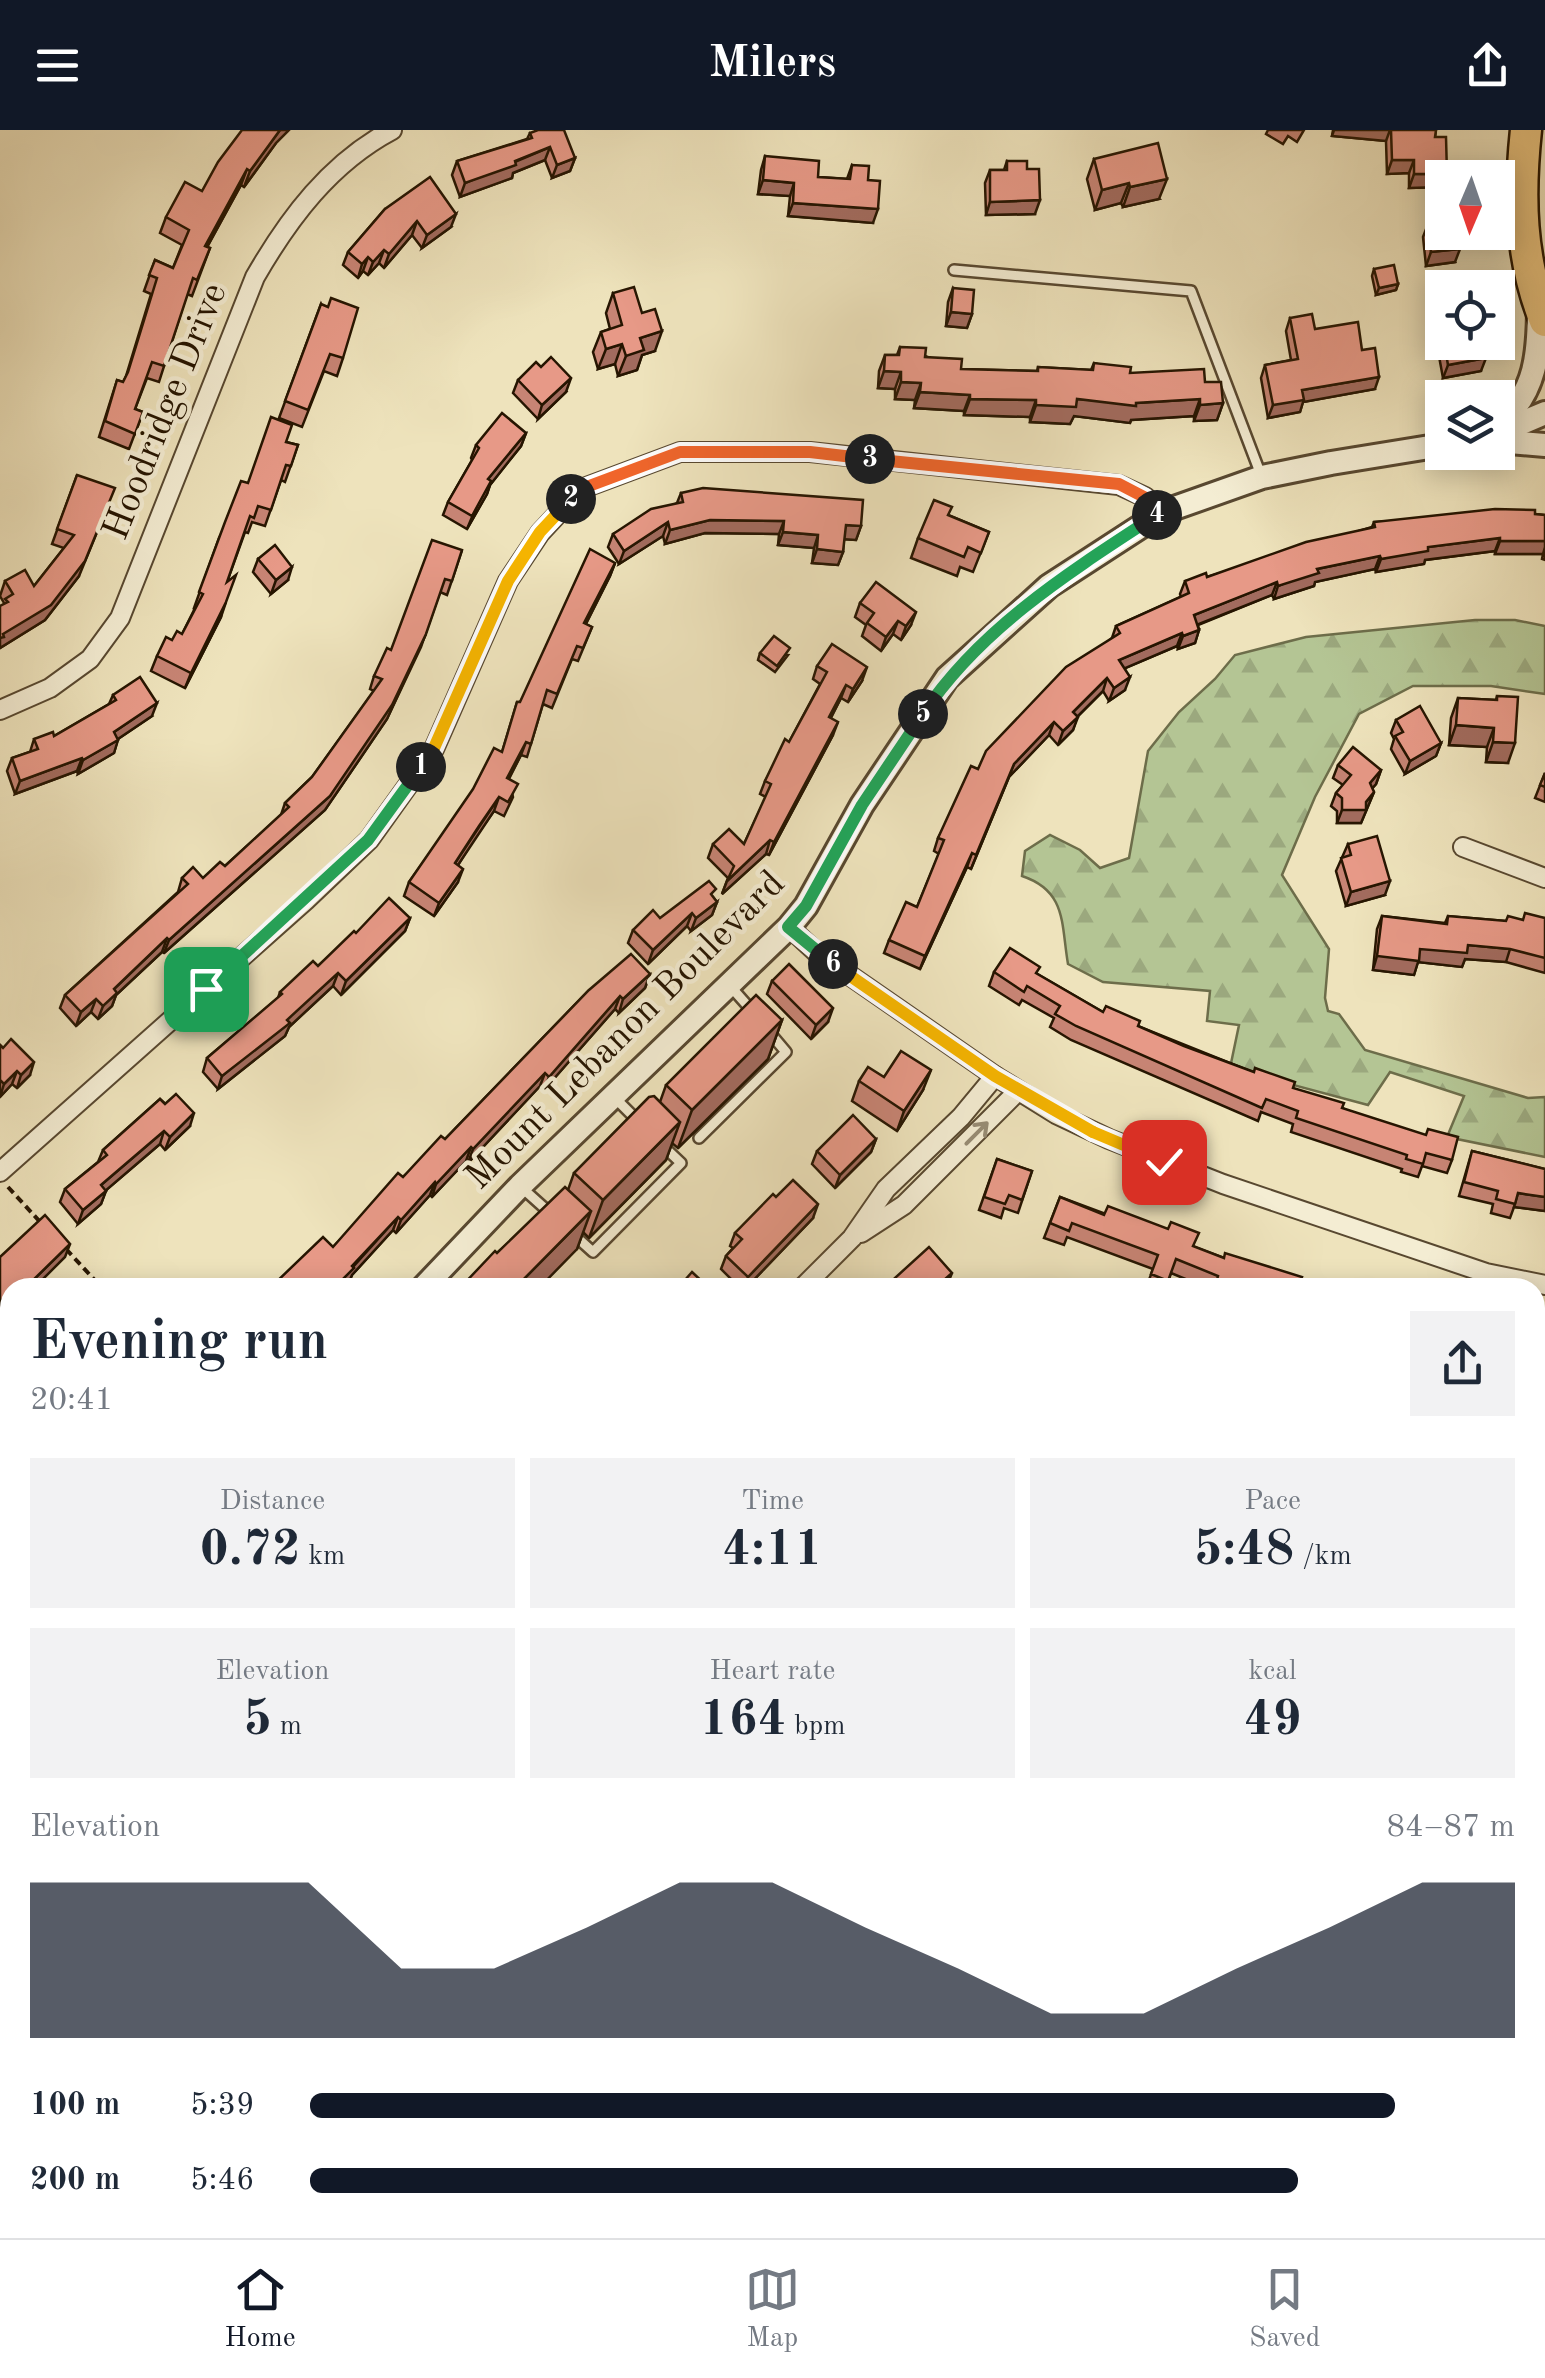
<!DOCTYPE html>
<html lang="en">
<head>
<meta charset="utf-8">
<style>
	:root { --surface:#fff; --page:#f2f2f3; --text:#1f2937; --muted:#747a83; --line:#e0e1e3; --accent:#111827 }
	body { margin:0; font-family:"Old Standard TT",serif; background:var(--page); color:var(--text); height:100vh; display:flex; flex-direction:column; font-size:38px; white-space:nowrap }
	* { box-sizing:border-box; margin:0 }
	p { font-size:32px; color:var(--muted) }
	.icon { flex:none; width:55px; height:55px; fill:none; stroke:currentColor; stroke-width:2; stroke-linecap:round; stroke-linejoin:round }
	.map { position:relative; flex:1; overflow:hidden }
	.side { position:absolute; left:0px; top:1148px; width:1545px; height:962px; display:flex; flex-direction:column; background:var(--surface); border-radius:30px 30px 0 0; box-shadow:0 5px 25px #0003 }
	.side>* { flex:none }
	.needle { width:65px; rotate:182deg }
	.controls { position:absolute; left:1425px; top:30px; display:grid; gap:20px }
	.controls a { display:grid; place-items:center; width:90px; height:90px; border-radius:0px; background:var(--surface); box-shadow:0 5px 25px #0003; font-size:50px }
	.pin { position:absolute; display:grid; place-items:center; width:85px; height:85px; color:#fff; margin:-42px; border-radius:20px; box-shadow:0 5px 15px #0006 }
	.km { position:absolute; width:50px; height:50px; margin:-25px; border-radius:50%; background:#222; color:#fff; font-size:28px; line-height:50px; text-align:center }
	.round { display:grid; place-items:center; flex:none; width:105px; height:105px; border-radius:0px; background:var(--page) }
	.headline { display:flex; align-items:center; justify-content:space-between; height:170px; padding:0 30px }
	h1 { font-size:55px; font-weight:600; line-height:75px }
	.stats { display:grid; grid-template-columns:repeat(3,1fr); gap:15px; height:170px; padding:10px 30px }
	.stats div { display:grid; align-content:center; border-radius:0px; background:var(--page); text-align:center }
	.stats b { font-size:50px; font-weight:600 }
	.stats small { font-size:28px; font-weight:400 }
	.stats p { font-size:28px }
	.chart { height:280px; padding:20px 30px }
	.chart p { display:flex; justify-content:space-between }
	.chart svg { width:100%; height:180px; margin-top:10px; fill:var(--accent); opacity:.7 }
	ul { padding:0 30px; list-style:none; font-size:32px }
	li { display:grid; grid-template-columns:160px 120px 1fr; align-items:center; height:75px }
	li i { height:25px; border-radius:12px; background:var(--accent) }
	header { display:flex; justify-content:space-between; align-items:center; height:130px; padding:0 30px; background:var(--accent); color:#fff; font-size:45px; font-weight:600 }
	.menu { display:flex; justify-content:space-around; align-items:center; height:140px; border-top:2px solid var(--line); background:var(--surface); font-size:28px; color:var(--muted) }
	.menu a { display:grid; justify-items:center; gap:5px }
	.menu .current { color:var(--accent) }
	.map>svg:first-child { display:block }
</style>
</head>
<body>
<header><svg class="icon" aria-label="menu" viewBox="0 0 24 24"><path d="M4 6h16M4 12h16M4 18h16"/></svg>Milers<svg class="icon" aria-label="share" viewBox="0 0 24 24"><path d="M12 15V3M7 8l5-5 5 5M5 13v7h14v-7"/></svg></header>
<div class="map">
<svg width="1545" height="2108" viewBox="0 0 1545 2108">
	<defs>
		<pattern id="forest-firs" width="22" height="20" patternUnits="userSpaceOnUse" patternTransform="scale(2.5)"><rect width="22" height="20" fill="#b4c594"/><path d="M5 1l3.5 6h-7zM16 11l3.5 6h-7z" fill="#9ba87e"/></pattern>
	</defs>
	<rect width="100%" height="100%" fill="#eee3bc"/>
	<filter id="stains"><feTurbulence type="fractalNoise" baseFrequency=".002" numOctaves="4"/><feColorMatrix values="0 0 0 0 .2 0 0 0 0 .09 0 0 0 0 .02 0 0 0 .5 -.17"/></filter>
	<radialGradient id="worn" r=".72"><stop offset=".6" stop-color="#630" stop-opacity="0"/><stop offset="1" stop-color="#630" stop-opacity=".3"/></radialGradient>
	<g fill="url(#forest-firs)" stroke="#6d6d4a" stroke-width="2.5">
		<path d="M 1475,490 L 1515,490 L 1545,496 L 1545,564 L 1491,556 L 1413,556 L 1359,584 L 1315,667 L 1282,745 L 1329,819 L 1325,868 L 1328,881 L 1339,884 L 1365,920 L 1528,968 L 1545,967 L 1545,1027 L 1447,1007 L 1464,966 L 1390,942 L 1368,975 L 1230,938 L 1239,895 L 1207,891 L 1210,861 L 1103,852 L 1068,834 C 1061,794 1067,761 1022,746 L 1025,721 L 1050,705 L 1080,720 L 1100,738 L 1129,728 L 1148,621 L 1179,582 L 1215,549 L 1235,525 L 1306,507 Z"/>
		<rect x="1535" y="1669" width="10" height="67"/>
		<polygon points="1545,2023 1545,2092 1535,2086 1535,2025"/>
	</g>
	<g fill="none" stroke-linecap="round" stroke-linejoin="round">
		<g stroke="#584830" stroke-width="14">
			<g id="service">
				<polyline points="954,140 1191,161 1261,345"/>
				<polyline points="731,857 754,883"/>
				<polyline points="615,968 639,992"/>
				<polyline points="699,1008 786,922 770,903"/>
				<polyline points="521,1057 550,1083"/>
				<polyline points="573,1104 593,1122 681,1033 661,1014"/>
				<polyline points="0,1453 10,1444"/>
			</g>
		</g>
		<g stroke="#584830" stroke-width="22">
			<g id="minor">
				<path d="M 0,580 L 50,558 L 90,529 L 120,488 L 255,147 C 289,88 330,33 392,0"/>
				<polyline points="1463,717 1545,748"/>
				<polyline points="789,797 816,822 995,946 1056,984 1109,1009 1223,1054 1486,1143 1545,1155"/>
				<polyline points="0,1042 306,770 369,710 434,619 508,451 540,403 581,359 680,322 810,322 1119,355 1145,367 1163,382"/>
				<polyline points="861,1103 904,1075 1018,961"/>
				<polyline points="802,1158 852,1108 886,1059 961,987 995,946"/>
				<polyline points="1535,1522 1545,1524"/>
				<polyline points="1535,1878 1545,1880"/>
				<polyline points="0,1980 10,2006"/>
				<polyline points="46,2100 49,2108"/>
				<polyline points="548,2100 554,2108"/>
				<polyline points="1123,2100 1153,2108"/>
			</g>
		</g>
		<g stroke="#584830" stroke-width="28">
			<g id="tertiary">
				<path d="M 1498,293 C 1537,265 1539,220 1539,176"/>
				<polyline points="1498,303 1545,283"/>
				<polyline points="1498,311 1545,315"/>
				<polyline points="423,1158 520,1056 789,797 806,776 862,675 947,548 1049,456 1163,382 1262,347 1331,333 1442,315"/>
				<polyline points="0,1522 10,1514"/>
			</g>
		</g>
		<g stroke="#261501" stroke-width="35">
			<path id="primary" d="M 1526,0 C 1519,66 1520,129 1545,191"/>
		</g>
		<g stroke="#261501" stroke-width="4" stroke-dasharray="8 5" stroke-linecap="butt">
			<polyline points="8,1057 42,1094"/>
			<polyline points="66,1119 102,1158"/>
		</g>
		<use href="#service" stroke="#f4edd3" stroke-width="9"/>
		<use href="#minor" stroke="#f4edd3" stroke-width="18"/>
		<use href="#tertiary" stroke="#f4edd3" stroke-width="22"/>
		<use href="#primary" stroke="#e7c27e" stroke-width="30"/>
	</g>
	<g fill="#c78474" stroke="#261501" stroke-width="2.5">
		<polygon points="1268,0 1304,0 1297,12 1288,6 1283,14 1266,4"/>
		<polygon points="1333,0 1436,0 1435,7 1447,44 1445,48 1442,48 1442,57 1409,58 1409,43 1387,44 1386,11 1332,6"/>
		<polygon points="530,3 575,28 570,41 552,48 545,30 513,43 512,48 460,67 452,45 457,31 527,9"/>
		<polygon points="276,13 244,57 241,55 207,117 210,118 192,166 187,164 159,252 147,248 135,279 143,282 129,319 99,307 117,250 123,252 126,246 151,164 144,161 155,130 173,138 182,115 160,103 166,87 202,61"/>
		<polygon points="765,26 818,47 847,49 852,35 868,50 873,93 788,86 790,66 758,64 761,40"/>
		<polygon points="1094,29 1159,69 1123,77 1121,73 1095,80 1087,49"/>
		<polygon points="1007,31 1027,39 1035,84 986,85 985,53 990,40 1004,40"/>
		<polygon points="385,79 451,97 422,118 412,105 384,138 379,133 368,145 363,141 358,148 343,135 348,122"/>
		<polygon points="1428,94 1455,132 1426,136 1423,107"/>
		<polygon points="1374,139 1398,154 1396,160 1376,165 1372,146"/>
		<polygon points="1433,152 1442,158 1442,212 1483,212 1481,241 1443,248 1428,166"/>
		<polygon points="953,158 972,184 967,198 946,196 948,172"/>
		<polygon points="613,163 642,183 655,221 642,225 637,240 618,246 615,234 598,239 593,222 601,202 610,199 606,183"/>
		<polygon points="321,174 343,228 337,246 324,241 302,297 279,288"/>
		<polygon points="1290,188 1362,220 1375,259 1303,272 1300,282 1268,288 1261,248 1265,235 1291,230 1286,201"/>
		<polygon points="900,217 961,239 1037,241 1038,237 1091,240 1094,233 1130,243 1205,252 1223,273 1217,290 1194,291 1194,286 1131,290 1130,293 1074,286 1070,294 1030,292 1030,287 964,285 964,281 914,278 915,270 895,269 895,259 878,258 879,241 885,225 897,225"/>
		<polygon points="518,250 566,262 538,289 513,263"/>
		<polygon points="526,303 521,316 490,355 487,364 467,399 443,385 448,372 472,330 471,328 476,315"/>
		<polygon points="286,312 298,315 285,352 281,350 265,396 252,392 248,403 245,402 227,452 221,487 185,558 151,541 157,526 172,510 182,504 195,478 194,478 219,408 248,353"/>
		<polygon points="77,345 79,446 45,490 0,518 4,473 0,466 5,451 34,456 64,418 52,414"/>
		<polygon points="681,363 861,396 856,410 844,409 843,422 838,435 812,433 814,418 778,415 779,404 705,403 665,414 663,406 619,434 608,417 613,404 677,373"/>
		<polygon points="1535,384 1545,385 1545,430 1542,429 1543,424 1495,424 1495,421 1425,430 1424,434 1376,442 1375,439 1315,452 1314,456 1274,469 1272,465 1198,495 1199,500 1195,513 1178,519 1177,516 1125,538 1125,560 1109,571 1103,561 1077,587 1073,600 1058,615 1049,605 1009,647 971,739 967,737 920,839 884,823 889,810 917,777 939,724 934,721 938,708 978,639 1112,508 1116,496 1181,467 1180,464 1185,451 1207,447 1372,397 1374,392"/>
		<polygon points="948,385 989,402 973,442 960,437 957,446 911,428 918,408"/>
		<polygon points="462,420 447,465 440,462 421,517 387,589 325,680 164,823 162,822 116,865 112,876 98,889 91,882 76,896 60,878 65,865 178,762 182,748 203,748 225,736 281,685 285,673 312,647 374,561 370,559 374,546"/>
		<polygon points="258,429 288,450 271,464 253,442"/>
		<polygon points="615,433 610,446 586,494 592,497 578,531 572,529 552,578 543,574 527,627 521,625 509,649 513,667 504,686 494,681 474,709 458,735 458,752 434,786 404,766 409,752 502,622 517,572 520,572"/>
		<polygon points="860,473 911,495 901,510 893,504 881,521 862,506 866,495 855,487"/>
		<polygon points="760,523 788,525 775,542 758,530"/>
		<polygon points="817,536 862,551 848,572 841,568 831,588 833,605 769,725 766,724 722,764 728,748 708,728 713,714 744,714 766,667 760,664 765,651 789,612 820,554 813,549"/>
		<polygon points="113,565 152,586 118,609 114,623 78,644 77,641 15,664 7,641 12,628 30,622 34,609 54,606 109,574"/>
		<polygon points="1497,566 1508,633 1486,632 1487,617 1449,615 1451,588 1458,568 1496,570"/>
		<polygon points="1396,590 1441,613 1436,626 1405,644 1391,619 1394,609 1391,603"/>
		<polygon points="1338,635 1381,640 1376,654 1372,658 1374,662 1361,693 1337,693 1337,681 1331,676 1336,663 1343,655 1333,648"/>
		<polygon points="1545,643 1545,672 1535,668"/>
		<polygon points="1348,714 1385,765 1346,776 1336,741"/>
		<polygon points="713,767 717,772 712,785 691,801 687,796 648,834 628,813 633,800"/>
		<polygon points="1382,786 1445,793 1448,786 1506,791 1545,788 1545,843 1506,832 1465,829 1462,837 1418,832 1414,845 1373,840 1377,799"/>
		<polygon points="410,788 405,801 341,865 333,856 289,897 285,906 218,959 203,942 207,928 278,868 280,862 318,836 356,803"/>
		<polygon points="994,842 1037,844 1103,882 1342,978 1452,1030 1447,1043 1422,1036 1418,1047 1401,1042 1402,1039 1291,1002 1293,994 1261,982 1258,991 1071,910 1050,897 1054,888 1022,870 1019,875 989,856"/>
		<polygon points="650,844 645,858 619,883 615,879 544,960 540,956 468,1033 466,1031 432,1067 430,1065 396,1103 393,1100 352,1145 349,1152 343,1158 270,1158 333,1117 403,1047 445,1009 589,860"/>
		<polygon points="772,851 828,892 811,909 767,864"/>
		<polygon points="782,890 768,929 678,1018 672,1013 666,1030 589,1108 583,1102 577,1119 497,1123 568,1060 574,1043 660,972 666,955"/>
		<polygon points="0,915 30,945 17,958 12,954 0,967"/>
		<polygon points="884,947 923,960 897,1001 852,971 859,951"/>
		<polygon points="160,969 190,996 165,1020 160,1014 106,1060 101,1074 78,1094 60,1072 65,1059 98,1032 103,1020"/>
		<polygon points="876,1009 871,1022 835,1058 812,1034 817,1021"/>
		<polygon points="1472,1021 1545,1039 1545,1081 1514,1077 1510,1088 1491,1083 1493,1074 1459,1066"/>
		<polygon points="997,1029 1032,1041 1018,1083 1004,1078 1001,1088 979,1080"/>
		<polygon points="776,1067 813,1088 746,1158 740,1158 721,1139 726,1126 733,1118 730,1116 735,1103"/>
		<polygon points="1060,1067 1224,1128 1315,1158 1207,1158 1171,1143 1166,1158 1146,1158 1153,1139 1067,1107 1064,1115 1044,1108"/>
		<polygon points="1535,1228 1545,1253 1538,1275 1535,1274"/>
		<polygon points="1535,1418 1545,1420 1545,1463 1535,1461"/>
		<polygon points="10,1589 10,1639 6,1642 0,1634 0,1596"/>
		<polygon points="0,1744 6,1757 10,1755 10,1850 0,1827"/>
		<polygon points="1535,1777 1545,1779 1545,1825 1535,1824"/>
		<polygon points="1535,1920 1545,1922 1545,1968 1535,1966"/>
		<polygon points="118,2100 146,2100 132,2108 123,2108"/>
		<polygon points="422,2100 467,2100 474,2108 429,2108"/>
		<polygon points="824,2100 960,2100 995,2108 845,2108 846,2105"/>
		<polygon points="1278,2100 1332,2100 1329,2108 1304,2108"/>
		<polygon points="1374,2100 1503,2100 1533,2108 1372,2108"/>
	</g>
	<g fill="#a26b5e" stroke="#261501" stroke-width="2.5">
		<polygon points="280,0 289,0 276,13 244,57 250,41"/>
		<polygon points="1334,0 1390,0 1386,11 1332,6"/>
		<polygon points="550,17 545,30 513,43 512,48 460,67 465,53"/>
		<polygon points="575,28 570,41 552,48 557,35"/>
		<polygon points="1392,30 1414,30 1409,43 1387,44"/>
		<polygon points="247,39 241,55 199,132 205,116"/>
		<polygon points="1414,44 1447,44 1445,48 1442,48 1442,57 1409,58"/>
		<polygon points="1167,49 1159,69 1123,77 1130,57"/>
		<polygon points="763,50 794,53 790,66 758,64"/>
		<polygon points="1129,53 1121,73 1095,80 1102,60"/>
		<polygon points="1040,70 1035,84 986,85 990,72"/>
		<polygon points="793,73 878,79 873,93 788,86"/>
		<polygon points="456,84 451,97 422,118 427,105"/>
		<polygon points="417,91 412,105 384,138 389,124"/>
		<polygon points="1460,119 1455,132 1426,136 1431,122"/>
		<polygon points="384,120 379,133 368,145 373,132"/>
		<polygon points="368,127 363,141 358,148 362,134"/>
		<polygon points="1398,154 1396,160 1376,165 1379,158"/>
		<polygon points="951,182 972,184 967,198 946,196"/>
		<polygon points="662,201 655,221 642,225 637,240 618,246 626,226 640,208"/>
		<polygon points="622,214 615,234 598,239 606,219"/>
		<polygon points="1486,228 1481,241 1443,248 1448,235"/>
		<polygon points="884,241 901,242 895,259 878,258"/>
		<polygon points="1379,247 1375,259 1303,272 1300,282 1268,288 1273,275 1302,260"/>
		<polygon points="571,248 566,262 538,289 542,275"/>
		<polygon points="901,252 921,253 915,270 895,269"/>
		<polygon points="920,262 970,265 964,281 914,278"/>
		<polygon points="970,269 1036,270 1030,287 964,285"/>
		<polygon points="1077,269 1136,273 1200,269 1194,286 1131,290 1130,293 1074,286 1070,294 1030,292 1036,275"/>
		<polygon points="1223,273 1217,290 1194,291 1200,275"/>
		<polygon points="526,303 521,316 490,355 487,364 467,399 488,349"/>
		<polygon points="109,373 79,446 45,490 0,518 0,508 3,504"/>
		<polygon points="710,390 784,391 779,404 705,403 665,414 670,400"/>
		<polygon points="668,392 663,406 619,434 624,421"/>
		<polygon points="846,395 861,396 856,410 841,409"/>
		<polygon points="783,402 818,405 814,418 778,415"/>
		<polygon points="1500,408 1495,421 1425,430 1424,434 1376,442 1381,429 1428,417"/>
		<polygon points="1500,411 1545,411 1545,417 1543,424 1495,424"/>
		<polygon points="817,419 843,422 838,435 812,433"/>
		<polygon points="1380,426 1375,439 1315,452 1314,456 1274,469 1278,456 1317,439"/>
		<polygon points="615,433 610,446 579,507 584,493"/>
		<polygon points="292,437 288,450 271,464 276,450"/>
		<polygon points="1277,452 1272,465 1189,498 1194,485"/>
		<polygon points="226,472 221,487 185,558 191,543"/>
		<polygon points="916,482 911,495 901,510 906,496"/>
		<polygon points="898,491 893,504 881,521 886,507"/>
		<polygon points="1199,500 1195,513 1178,519 1183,506"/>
		<polygon points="1182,503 1177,516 1114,543 1119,530"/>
		<polygon points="426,504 387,589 325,680 164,823 169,810 330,666"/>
		<polygon points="867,537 862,551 848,572 853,559"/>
		<polygon points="1130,547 1125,560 1109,571 1114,558"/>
		<polygon points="1107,548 1103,561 1068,596 1073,582"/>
		<polygon points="846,555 841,568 824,600 829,587"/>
		<polygon points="157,573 152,586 109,615 114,602"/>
		<polygon points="1078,587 1073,600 1058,615 1063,601"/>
		<polygon points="838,592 833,605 769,725 774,712"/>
		<polygon points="1054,592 1049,605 1009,647 971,739 1014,634"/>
		<polygon points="1456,595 1494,598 1487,617 1449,615"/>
		<polygon points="118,610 114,623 78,644 83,630"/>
		<polygon points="526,612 521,625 502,661 507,648"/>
		<polygon points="1493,612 1515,613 1508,633 1486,632"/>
		<polygon points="1441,613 1436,626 1405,644 1410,631"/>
		<polygon points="82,628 77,641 15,664 20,651"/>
		<polygon points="1381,640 1376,654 1365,667 1370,653"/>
		<polygon points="1374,662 1361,693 1337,693 1342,680 1366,672"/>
		<polygon points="499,667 494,681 450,747 455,733"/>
		<polygon points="770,710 766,724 722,764 727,751"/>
		<polygon points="972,723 967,737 920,839 925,826"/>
		<polygon points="463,739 458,752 434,786 439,773"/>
		<polygon points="1390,751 1385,765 1346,776 1351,762"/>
		<polygon points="717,772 712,785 691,801 696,788"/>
		<polygon points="692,783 687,796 648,834 653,820"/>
		<polygon points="410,788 405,801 341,865 346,851"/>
		<polygon points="167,808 162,822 116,865 112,876 98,889 103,876 114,859"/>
		<polygon points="1468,815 1510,819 1506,832 1465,829 1462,837 1418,832 1414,845 1373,840 1377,826 1420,819"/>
		<polygon points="338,843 333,856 289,897 285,906 218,959 222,946"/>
		<polygon points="650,844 645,858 619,883 623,869"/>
		<polygon points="620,866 615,879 544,960 549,947"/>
		<polygon points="96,869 91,882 76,896 81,882"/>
		<polygon points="833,878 828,892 811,909 816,895"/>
		<polygon points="782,890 768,929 678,1018 692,980"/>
		<polygon points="34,932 30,945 17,958 21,945"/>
		<polygon points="931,940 923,960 897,1001 904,981"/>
		<polygon points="17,941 12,954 0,967 4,954"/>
		<polygon points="545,943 540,956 468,1033 473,1019"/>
		<polygon points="194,983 190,996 165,1020 170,1007"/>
		<polygon points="680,992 666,1030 589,1108 603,1070"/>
		<polygon points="164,1001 160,1014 97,1068 101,1055"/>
		<polygon points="876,1009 871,1022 835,1058 840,1045"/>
		<polygon points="471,1017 466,1031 432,1067 436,1054"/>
		<polygon points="435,1052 430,1065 396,1103 401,1090"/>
		<polygon points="106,1061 101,1074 78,1094 83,1080"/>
		<polygon points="1518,1063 1545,1067 1545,1081 1514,1077"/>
		<polygon points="818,1074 813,1088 746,1158 745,1158 748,1147"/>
		<polygon points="591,1081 577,1119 539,1158 515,1158"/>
		<polygon points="398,1087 393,1100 352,1145 349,1152 343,1158 334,1158"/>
		<polygon points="70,1114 65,1127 34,1158 25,1158"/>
		<polygon points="952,1143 946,1158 935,1158"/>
		<polygon points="10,1162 10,1171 0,1181 0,1172"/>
		<polygon points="10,1407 10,1418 0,1426 0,1416"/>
		<polygon points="1535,1636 1545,1637 1545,1658 1535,1657"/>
		<polygon points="1542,1806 1545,1806 1545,1825 1535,1824"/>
		<polygon points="129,2100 146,2100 132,2108 126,2108"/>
	</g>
	<g fill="#e79987" stroke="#261501" stroke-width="2.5">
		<polygon points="242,0 280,0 250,41 247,39 205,116 210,118 197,150 193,148 164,236 152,232 135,279 143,282 135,304 105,291 117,250 123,252 128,242 157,148 149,145 155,130 173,138 189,100 166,87 185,52 202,61 218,32"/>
		<polygon points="538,0 564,0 575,28 557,35 550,17 515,31 516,35 465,53 457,31 532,8 530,3"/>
		<polygon points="1391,0 1436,0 1435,7 1446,7 1447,44 1414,44 1414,30 1392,30"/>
		<polygon points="1158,13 1167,49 1130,57 1129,53 1102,60 1094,29"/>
		<polygon points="765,26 819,31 818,47 850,49 852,35 869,36 868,50 880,51 878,79 793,73 794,53 763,50"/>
		<polygon points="1007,31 1027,31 1027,39 1039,39 1040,70 990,72 990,40 1007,40"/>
		<polygon points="430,47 456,84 427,105 417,91 389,124 384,120 373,132 368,127 362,134 348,122 385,79"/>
		<polygon points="1442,92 1442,102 1459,102 1460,119 1431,122 1428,94"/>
		<polygon points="1394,135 1398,154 1379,158 1374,139"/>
		<polygon points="1466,146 1468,158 1442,158 1442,205 1433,152"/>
		<polygon points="634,157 642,183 655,179 662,201 640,208 644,220 626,226 622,214 606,219 601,202 622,195 613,163"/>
		<polygon points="953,158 974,160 972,184 951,182"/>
		<polygon points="331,168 358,178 343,228 330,224 308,280 285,271 321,174 328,177"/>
		<polygon points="1312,184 1315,199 1358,192 1362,220 1375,218 1379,247 1302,260 1304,270 1273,275 1265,235 1298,229 1290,188"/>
		<polygon points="1444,212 1483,212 1486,228 1448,235"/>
		<polygon points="900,217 926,218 925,227 962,229 961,239 1038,241 1038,237 1093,240 1094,233 1131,237 1130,243 1204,239 1205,252 1221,252 1223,273 1200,275 1200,269 1136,273 1136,276 1077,269 1076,277 1036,275 1036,270 970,269 970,265 920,262 921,253 901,252 901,242 884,241 885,225 899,225"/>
		<polygon points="551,227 571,248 542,275 518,250 536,232 541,237"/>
		<polygon points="502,283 526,303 488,349 491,351 472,386 448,372 479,318 476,315"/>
		<polygon points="271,287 292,295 286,312 298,315 291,336 286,335 271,380 258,376 254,388 250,386 227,452 236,445 226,472 191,543 157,526 166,507 172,510 177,501 182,504 203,464 199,462 225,392 241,351 248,353"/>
		<polygon points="77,345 115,358 85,431 51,475 3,504 4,507 0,508 0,476 8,472 5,469 13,464 5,451 25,440 34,456 74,405 57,399"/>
		<polygon points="703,358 863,370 861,396 846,395 843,422 817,419 818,405 783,402 784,391 710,390 670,400 668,392 624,421 613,404 651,379 683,372 681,363"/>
		<polygon points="934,370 952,377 948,385 989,402 981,423 968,417 964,427 918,408"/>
		<polygon points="1495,379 1535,380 1535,384 1545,385 1545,411 1500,411 1500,408 1428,417 1428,421 1381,429 1380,426 1317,439 1319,443 1278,456 1277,452 1194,485 1199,500 1183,506 1182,503 1119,530 1130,547 1114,558 1107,548 1073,582 1078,587 1063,601 1054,592 1014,634 976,725 972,723 925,826 889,810 906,772 917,777 944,710 938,708 971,636 978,639 986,621 1066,537 1120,503 1116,496 1189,463 1185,451 1206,443 1207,447 1306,412 1375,397 1374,392"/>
		<polygon points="432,410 462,420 452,451 445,449 426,504 392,575 330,666 169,810 167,808 114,859 117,863 103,876 96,869 81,882 65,865 188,754 182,748 193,737 203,748 220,732 225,736 289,677 285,673 312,647 382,549 374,546 387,518 391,520"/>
		<polygon points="275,415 292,437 276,450 258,429"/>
		<polygon points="590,419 615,433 584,493 592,497 583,518 577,516 557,564 547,560 531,614 526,612 507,648 518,654 508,672 499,667 479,696 455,733 463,739 439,773 409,752 473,659 494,618 502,622 517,572 520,572"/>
		<polygon points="876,452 916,482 906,496 898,491 886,507 867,493 874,483 860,473"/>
		<polygon points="774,506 790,518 777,536 760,523"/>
		<polygon points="832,514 867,537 853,559 846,555 829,587 838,592 774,712 770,710 727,751 734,736 713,714 729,699 744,714 771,654 765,651 785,609 789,612 827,542 817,536"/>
		<polygon points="140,547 157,573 114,602 118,610 83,630 82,628 20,651 12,628 38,619 34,609 53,602 54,606 116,570 113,565"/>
		<polygon points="1497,566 1518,567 1515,613 1493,612 1494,598 1456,595 1458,568 1497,570"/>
		<polygon points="1420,576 1441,613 1410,631 1395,606 1403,602 1396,590"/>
		<polygon points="1353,617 1381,640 1370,653 1374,662 1366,672 1366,680 1342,680 1342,668 1336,663 1351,645 1338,635"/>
		<polygon points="1545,643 1545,657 1540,655"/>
		<polygon points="1377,706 1390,751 1351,762 1341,728 1351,725 1348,714"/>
		<polygon points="709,751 716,759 711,764 717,772 696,788 692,783 653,820 633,800 653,780 660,788"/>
		<polygon points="389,768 410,788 346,851 338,843 287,890 290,893 222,946 207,928 282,864 280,862 313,831 318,836 354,801 356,803"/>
		<polygon points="1525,783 1545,788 1545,828 1510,819 1468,815 1467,823 1420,819 1419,831 1377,826 1382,786 1447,794 1448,786 1506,791 1508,786 1523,790"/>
		<polygon points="1010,818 1040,837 1036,843 1103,882 1106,876 1140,891 1138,896 1184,916 1254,942 1255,938 1295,952 1293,958 1344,973 1342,978 1426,1005 1428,999 1458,1007 1452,1030 1426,1023 1423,1034 1406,1029 1407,1025 1296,988 1298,981 1266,969 1262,978 1076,896 1055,884 1060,876 1027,856 1024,862 994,842"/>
		<polygon points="631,824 650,844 623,869 620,866 549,947 545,943 473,1019 471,1017 436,1054 435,1052 401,1090 398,1087 352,1136 354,1138 334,1158 270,1158 323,1107 333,1117 398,1043 403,1047 441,1006 445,1009 589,860"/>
		<polygon points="789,834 833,878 816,895 772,851"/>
		<polygon points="756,865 782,890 692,980 666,955"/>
		<polygon points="11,909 34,932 21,945 17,941 4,954 0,950 0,915 3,918"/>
		<polygon points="901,921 931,940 904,981 859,951 868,937 884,947"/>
		<polygon points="176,964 194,983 170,1007 164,1001 101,1055 106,1061 83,1080 65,1059 107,1025 103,1020 160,969 165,974"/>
		<polygon points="654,966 680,992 603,1070 574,1043 649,967"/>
		<polygon points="853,985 876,1009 840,1045 817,1021"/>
		<polygon points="1472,1021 1545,1039 1545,1067 1518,1063 1515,1074 1496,1069 1498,1061 1464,1052"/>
		<polygon points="997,1029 1032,1041 1022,1070 1009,1065 1005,1074 984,1067"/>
		<polygon points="793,1050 818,1074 748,1147 726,1126 742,1109 735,1103 773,1064 776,1067"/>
		<polygon points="565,1057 591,1081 515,1158 460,1158 495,1121 497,1123"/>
		<polygon points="1060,1067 1104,1085 1108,1076 1168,1099 1171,1092 1199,1103 1193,1116 1224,1128 1225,1123 1302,1147 1300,1152 1315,1158 1227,1158 1216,1154 1218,1146 1176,1129 1168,1151 1151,1144 1158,1125 1072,1093 1069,1101 1050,1093"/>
		<polygon points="45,1085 70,1114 25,1158 10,1158 10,1162 0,1172 0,1127"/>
		<polygon points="929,1117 952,1143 935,1158 884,1158"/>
		<polygon points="692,1142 709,1158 678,1158"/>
		<polygon points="1535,1228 1545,1231 1545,1253 1543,1261 1535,1259"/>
		<polygon points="10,1357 10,1407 0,1416 0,1365"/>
		<polygon points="1535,1418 1545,1420 1545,1449 1535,1447"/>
		<polygon points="1537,1585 1545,1586 1545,1637 1535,1636"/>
		<polygon points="10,1589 10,1628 0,1615 0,1596"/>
		<polygon points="0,1744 6,1757 10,1755 10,1825 0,1802"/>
		<polygon points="1535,1777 1545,1779 1545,1806 1535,1804"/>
		<polygon points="1535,1920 1545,1922 1545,1950 1535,1948"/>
		<polygon points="438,2100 467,2100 474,2108 444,2108"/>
		<polygon points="849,2100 960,2100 995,2108 875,2108"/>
		<polygon points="1376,2100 1503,2100 1533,2108 1398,2108 1399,2106"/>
	</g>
	<defs><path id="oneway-shaft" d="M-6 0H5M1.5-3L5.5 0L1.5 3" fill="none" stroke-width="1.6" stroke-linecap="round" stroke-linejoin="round" transform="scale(2.5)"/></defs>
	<use stroke="#978c74" href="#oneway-shaft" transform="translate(977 1003) rotate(-45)"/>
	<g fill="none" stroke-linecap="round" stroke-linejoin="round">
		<g stroke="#fff" stroke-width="20">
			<polyline id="split-1" points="206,859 368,710 421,637"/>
		</g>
		<g stroke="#fff" stroke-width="20">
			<polyline id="split-2" points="421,637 434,618 508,451 540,402 571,369"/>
		</g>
		<g stroke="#fff" stroke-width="20">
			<polyline id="split-3" points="571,369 581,359 680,322 810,322 870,329"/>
		</g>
		<g stroke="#fff" stroke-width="20">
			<polyline id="split-4" points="870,329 1119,354 1144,367 1163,382 1157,385"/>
		</g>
		<g stroke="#fff" stroke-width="20">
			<path id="split-5" d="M 923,584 C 980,498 1071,441 1157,385"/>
		</g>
		<g stroke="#fff" stroke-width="20">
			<polyline id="split-6" points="833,834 788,797 806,776 862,675 923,584"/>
		</g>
		<g stroke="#fff" stroke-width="20">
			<polyline id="split-7" points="833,834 995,946 1093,1002"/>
		</g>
		<g stroke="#fff" stroke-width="20">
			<polyline id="split-8" points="1093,1002 1164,1032"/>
		</g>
		<use href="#split-1" stroke="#22a559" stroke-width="12"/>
		<use href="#split-2" stroke="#f5b400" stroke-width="12"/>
		<use href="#split-3" stroke="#f0652b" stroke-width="12"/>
		<use href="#split-4" stroke="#f0652b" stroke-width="12"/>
		<use href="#split-5" stroke="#22a559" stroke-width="12"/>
		<use href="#split-6" stroke="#22a559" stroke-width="12"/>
		<use href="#split-7" stroke="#f5b400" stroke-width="12"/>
		<use href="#split-8" stroke="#f5b400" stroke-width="12"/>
	</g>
	<g text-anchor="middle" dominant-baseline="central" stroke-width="9" stroke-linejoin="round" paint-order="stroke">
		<g font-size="38" fill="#261501" stroke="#f4edd3">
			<text transform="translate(166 282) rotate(-68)">Hoodridge Drive</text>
			<text transform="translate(626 901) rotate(-45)">Mount Lebanon Boulevard</text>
		</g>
	</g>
	<rect width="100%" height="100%" filter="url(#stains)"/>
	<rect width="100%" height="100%" fill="url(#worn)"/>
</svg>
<div class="controls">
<a><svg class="needle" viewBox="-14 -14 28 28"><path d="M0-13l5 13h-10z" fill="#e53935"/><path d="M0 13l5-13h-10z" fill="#747a83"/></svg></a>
<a><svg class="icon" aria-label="locate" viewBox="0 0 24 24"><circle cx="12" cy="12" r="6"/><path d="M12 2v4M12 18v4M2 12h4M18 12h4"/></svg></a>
<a><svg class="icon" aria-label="layers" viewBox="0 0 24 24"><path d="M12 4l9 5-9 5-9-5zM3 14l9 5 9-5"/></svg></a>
</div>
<div class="pin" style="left:206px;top:859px;background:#1e9e55"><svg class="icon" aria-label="arrive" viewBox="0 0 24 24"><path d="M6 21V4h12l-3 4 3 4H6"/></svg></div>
<div class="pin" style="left:1164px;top:1032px;background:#d93025"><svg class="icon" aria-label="check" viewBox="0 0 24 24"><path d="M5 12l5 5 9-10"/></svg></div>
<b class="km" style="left:421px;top:637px">1</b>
<b class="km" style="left:571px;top:369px">2</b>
<b class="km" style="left:870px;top:329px">3</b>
<b class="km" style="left:1157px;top:385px">4</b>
<b class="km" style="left:923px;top:584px">5</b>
<b class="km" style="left:833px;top:834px">6</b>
<section class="side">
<div class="headline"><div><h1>Evening run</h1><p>20:41</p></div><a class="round"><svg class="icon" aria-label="share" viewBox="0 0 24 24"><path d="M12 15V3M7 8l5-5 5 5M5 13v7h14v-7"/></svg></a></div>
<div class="stats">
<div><p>Distance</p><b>0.72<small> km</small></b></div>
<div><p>Time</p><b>4:11</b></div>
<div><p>Pace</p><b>5:48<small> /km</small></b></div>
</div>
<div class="stats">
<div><p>Elevation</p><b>5<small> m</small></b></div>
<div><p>Heart rate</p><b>164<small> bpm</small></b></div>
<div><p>kcal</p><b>49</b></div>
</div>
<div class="chart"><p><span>Elevation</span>84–87 m</p>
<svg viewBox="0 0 160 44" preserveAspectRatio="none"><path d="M0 44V6L10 6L20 6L30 6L40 27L50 27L60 17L70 6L80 6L90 17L100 27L110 38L120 38L130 27L140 17L150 6L160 6V44z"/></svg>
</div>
<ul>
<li><b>100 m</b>5:39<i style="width:90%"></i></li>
<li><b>200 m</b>5:46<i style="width:82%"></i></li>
</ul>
</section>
</div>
<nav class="menu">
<a class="current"><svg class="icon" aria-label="home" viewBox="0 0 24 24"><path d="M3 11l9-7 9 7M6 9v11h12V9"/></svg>Home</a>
<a><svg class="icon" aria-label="map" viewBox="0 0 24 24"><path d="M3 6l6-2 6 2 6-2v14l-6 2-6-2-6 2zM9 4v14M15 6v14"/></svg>Map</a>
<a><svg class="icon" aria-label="saved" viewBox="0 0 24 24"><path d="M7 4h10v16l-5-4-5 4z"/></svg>Saved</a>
</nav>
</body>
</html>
